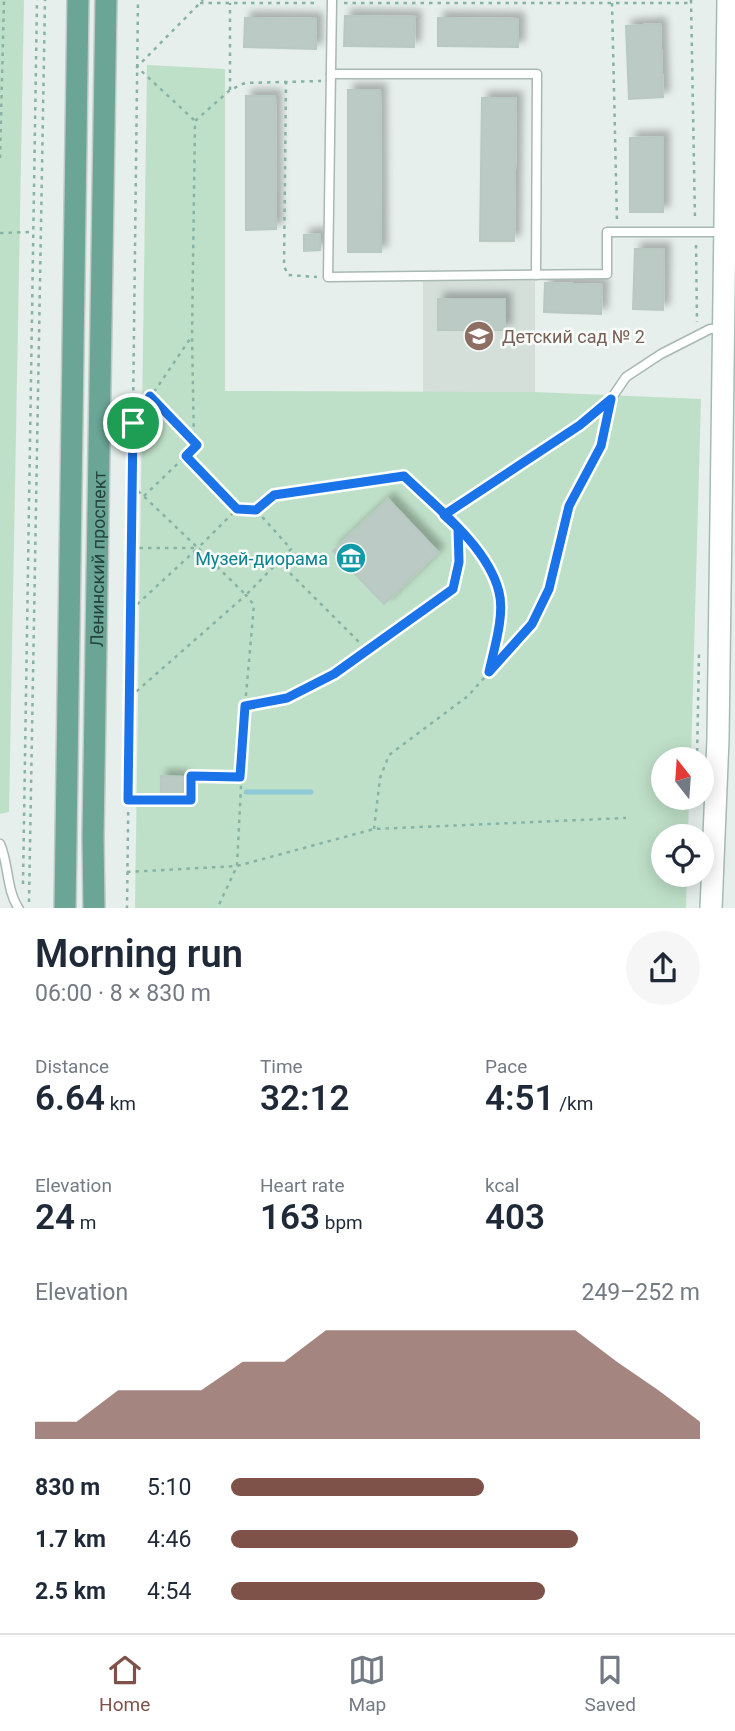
<!DOCTYPE html>
<html lang="en">
<head>
<meta charset="utf-8">
<style>
	:root { --surface:#fff; --page:#f6f6f7; --text:#1f2937; --muted:#747a83; --line:#e0e1e3; --accent:#7f5249 }
	body { margin:0; font-family:Roboto,sans-serif; background:var(--page); color:var(--text); height:100vh; display:flex; flex-direction:column; font-size:26px; white-space:nowrap }
	* { box-sizing:border-box; margin:0 }
	p { font-size:23px; color:var(--muted) }
	.icon { flex:none; width:38px; height:38px; fill:none; stroke:currentColor; stroke-width:2; stroke-linecap:round; stroke-linejoin:round }
	.map { position:relative; height:908px; overflow:hidden }
	.panel { display:flex; flex-direction:column; background:var(--surface); flex:1 }
	.panel>* { flex:none }
	.needle { width:46px; rotate:343deg }
	.tools { position:absolute; left:651px; top:747px; display:grid; gap:14px }
	.tools a { display:grid; place-items:center; width:63px; height:63px; border-radius:50%; background:var(--surface); box-shadow:0 4px 18px #0003; font-size:35px }
	.pin { position:absolute; display:grid; place-items:center; width:60px; height:60px; color:#fff; margin:-30px; border:4px solid #fff; border-radius:50%; box-shadow:0 2px 7px #0007 }
	.round { display:grid; place-items:center; flex:none; width:74px; height:74px; border-radius:37px; background:var(--page) }
	.headline { display:flex; align-items:center; justify-content:space-between; height:119px; padding:0 35px }
	h1 { font-size:38px; font-weight:600; line-height:52px }
	.stats { display:grid; grid-template-columns:repeat(3,1fr); gap:10px; height:119px; padding:7px 35px }
	.stats div { display:grid; align-content:center }
	.stats b { font-size:35px; font-weight:600 }
	.stats small { font-size:19px; font-weight:400 }
	.stats p { font-size:19px }
	.chart { height:196px; padding:14px 35px }
	.chart p { display:flex; justify-content:space-between }
	.chart svg { width:100%; height:126px; margin-top:7px; fill:var(--accent); opacity:.7 }
	ul { padding:0 35px; list-style:none; font-size:23px }
	li { display:grid; grid-template-columns:112px 84px 1fr; align-items:center; height:52px }
	li i { height:18px; border-radius:9px; background:var(--accent) }
	.tabs { display:flex; justify-content:space-around; align-items:center; height:98px; border-top:2px solid var(--line); background:var(--surface); font-size:19px; color:var(--muted) }
	.tabs a { display:grid; justify-items:center; gap:4px }
	.tabs .current { color:var(--accent) }
	.map>svg:first-child { display:block }
</style>
</head>
<body>
<div class="map">
<svg width="735" height="909" viewBox="0 0 735 909">
	<defs>
		<filter id="shadow"><feDropShadow dx="6" dy="-6" stdDeviation="3.5" flood-color="#0004"/></filter>
	</defs>
	<rect width="100%" height="100%" fill="#e6efeb"/>
	<rect fill="#d4dfda" x="423" y="280" width="112" height="112"/>
	<g fill="#bfe0c8">
		<polygon points="0,0 24,0 9,812 0,814"/>
		<polygon points="147,65 225,69 225,391 535,392 701,399 691,759 663,760 663,798 689,798 688,836 663,836 663,875 687,875 686,908 135,909"/>
	</g>
	<g fill="none" stroke-linecap="round" stroke-linejoin="round">
		<polyline stroke="#8ec9d4" stroke-width="5" points="246,792 311,792"/>
	</g>
	<g fill="#bbcac4" stroke="#b8c9c2" stroke-width="2" filter="url(#shadow)">
		<polygon points="345,16 415,17 414,47 344,46"/>
		<polygon points="245,18 316,19 316,49 244,47"/>
		<polygon points="438,18 518,19 518,47 438,46"/>
		<polygon points="660,24 663,97 629,99 626,26"/>
		<polygon points="348,90 380,90 381,252 348,252"/>
		<polygon points="246,96 275,96 276,229 246,230"/>
		<polygon points="482,98 516,98 514,241 480,241"/>
		<polygon points="663,137 663,212 630,212 630,138"/>
		<polygon points="320,234 320,250 304,251 304,235"/>
		<polygon points="635,249 664,249 663,310 633,309"/>
		<polygon points="545,283 602,285 601,314 544,312"/>
		<rect x="438" y="299" width="67" height="31"/>
		<polygon points="388,499 438,552 384,604 333,551"/>
		<polygon points="161,776 183,777 183,798 161,797"/>
	</g>
	<g fill="none" stroke-linecap="round" stroke-linejoin="round">
		<g stroke="#a8b8b2" stroke-width="11">
			<g id="lane">
				<polyline points="332,0 328,277 607,274 607,232 724,232"/>
				<polyline points="331,74 537,74 536,275"/>
				<polyline points="444,515 580,425 611,399 626,377 661,354 710,329 723,328"/>
				<path d="M 0,844 C 9,864 6,890 19,909"/>
			</g>
		</g>
		<g stroke="#a4bbb3" stroke-width="24">
			<polyline id="secondary" points="711,909 718,739 728,0"/>
		</g>
		<g stroke="#c2cac8" stroke-width="24">
			<g id="primary">
				<polyline points="65,909 78,0"/>
				<path id="s1" d="M 94,909 L 93,837 L 106,0"/>
			</g>
		</g>
		<g stroke="#86b3a5" stroke-width="2.5" stroke-dasharray="3.5 5" stroke-linecap="butt">
			<polyline points="691,0 695,220"/>
			<polyline points="200,3 319,3"/>
			<polyline points="344,3 690,3"/>
			<polyline points="612,3 617,222"/>
			<polyline points="286,81 284,266 288,275 317,277"/>
			<polyline points="230,90 230,3"/>
			<polyline points="194,120 137,67 203,0"/>
			<polyline points="0,158 4,0"/>
			<polyline points="0,233 32,232"/>
			<polyline points="696,245 697,322"/>
			<polyline points="151,397 194,443"/>
			<polyline points="135,420 192,336"/>
			<polyline points="186,456 237,509 256,510 291,549 246,595 198,548 237,509"/>
			<polyline points="132,485 198,548"/>
			<polyline points="144,496 197,445 194,443 192,336 195,121 230,90 245,83 321,81"/>
			<polyline points="256,510 274,494 404,476 436,507"/>
			<path d="M 453,524 C 472,542 493,566 499,592 C 504,615 495,647 489,669"/>
			<polyline points="131,548 198,548"/>
			<polyline points="278,561 367,650"/>
			<polyline points="131,610 198,548"/>
			<polyline points="130,697 246,595 254,605 245,706 237,866 217,909"/>
			<polyline points="245,706 287,698 334,674 453,589 459,562 458,530"/>
			<polyline points="697,760 699,654"/>
			<polyline points="128,800 191,800 191,776 240,777"/>
			<polyline points="374,829 380,778 389,755 468,696 532,624 549,589 569,507 601,445 607,420"/>
			<polyline points="127,872 237,866 374,829 626,818"/>
			<polyline points="23,884 37,0"/>
			<polyline points="29,902 45,0"/>
			<polyline points="127,909 138,0"/>
		</g>
		<use href="#lane" stroke="#fff" stroke-width="8"/>
		<use href="#secondary" stroke="#fff" stroke-width="21"/>
		<use href="#primary" stroke="#6aa596" stroke-width="21"/>
	</g>
	<g fill="none" stroke-linecap="round" stroke-linejoin="round">
		<g stroke="#fff" stroke-width="14">
			<path id="route" d="M 133,423 L 128,800 L 191,800 L 191,776 L 240,777 L 245,706 L 287,698 L 334,674 L 453,589 L 459,562 L 458,528 L 444,515 L 580,425 L 611,399 L 601,446 L 569,506 L 549,589 L 532,624 L 489,672 C 494,649 505,615 499,592 C 488,547 436,507 404,476 L 274,495 L 256,510 L 237,509 L 186,456 L 197,445 L 150,396 L 133,423"/>
		</g>
		<use href="#route" stroke="#1a73e8" stroke-width="9"/>
	</g>
	<defs>
		<g id="school-disc" transform="scale(1.575)"><circle r="9.5" fill="#8d6e63" stroke="#f7fbf9"/><path d="M0-5L7-2L0 1L-7-2ZM-4 1L0 2.5L4 1V4Q0 6-4 4Z" fill="#fff"/></g>
		<g id="museum-disc" transform="scale(1.575)"><circle r="9.5" fill="#0f9aa8" stroke="#f7fbf9"/><path d="M0-6L6-3V-2H-6V-3ZM-5-1h2V3h-2ZM-1-1h2V3h-2ZM3-1h2V3H3ZM-6 4H6V6H-6Z" fill="#fff"/></g>
	</defs>
	<g fill-rule="evenodd">
		<use href="#school-disc" x="479" y="336"/>
		<use href="#museum-disc" x="351" y="558"/>
	</g>
	<g text-anchor="middle" dominant-baseline="central" stroke-width="5" stroke-linejoin="round" paint-order="stroke">
		<g font-size="18" fill="#785e54" stroke="#f7fbf9" text-anchor="start">
			<text x="502" y="336">Детский сад № 2</text>
		</g>
		<g font-size="18" fill="#0d838f" stroke="#f7fbf9" text-anchor="end">
			<text x="328" y="558">Музей-диорама</text>
		</g>
		<g font-size="18" fill="#24423a" stroke="#f7fbf9">
			<text stroke="none"><textPath href="#s1" startOffset="350">Ленинский проспект</textPath></text>
		</g>
	</g>
</svg>
<div class="tools">
<a><svg class="needle" viewBox="-14 -14 28 28"><path d="M0-13l5 13h-10z" fill="#e53935"/><path d="M0 13l5-13h-10z" fill="#747a83"/></svg></a>
<a><svg class="icon" aria-label="locate" viewBox="0 0 24 24"><circle cx="12" cy="12" r="6"/><path d="M12 2v4M12 18v4M2 12h4M18 12h4"/></svg></a>
</div>
<div class="pin" style="left:133px;top:423px;background:#1e9e55"><svg class="icon" aria-label="arrive" viewBox="0 0 24 24"><path d="M6 21V4h12l-3 4 3 4H6"/></svg></div>
</div>
<section class="panel">
<div class="headline"><div><h1>Morning run</h1><p>06:00 · 8 × 830 m</p></div><a class="round"><svg class="icon" aria-label="share" viewBox="0 0 24 24"><path d="M12 15V3M7 8l5-5 5 5M5 13v7h14v-7"/></svg></a></div>
<div class="stats">
<div><p>Distance</p><b>6.64<small> km</small></b></div>
<div><p>Time</p><b>32:12</b></div>
<div><p>Pace</p><b>4:51<small> /km</small></b></div>
</div>
<div class="stats">
<div><p>Elevation</p><b>24<small> m</small></b></div>
<div><p>Heart rate</p><b>163<small> bpm</small></b></div>
<div><p>kcal</p><b>403</b></div>
</div>
<div class="chart"><p><span>Elevation</span>249–252 m</p>
<svg viewBox="0 0 160 44" preserveAspectRatio="none"><path d="M0 44V38L10 38L20 27L30 27L40 27L50 17L60 17L70 6L80 6L90 6L100 6L110 6L120 6L130 6L140 17L150 27L160 38V44z"/></svg>
</div>
<ul>
<li><b>830 m</b>5:10<i style="width:54%"></i></li>
<li><b>1.7 km</b>4:46<i style="width:74%"></i></li>
<li><b>2.5 km</b>4:54<i style="width:67%"></i></li>
</ul>
</section>
<nav class="tabs">
<a class="current"><svg class="icon" aria-label="home" viewBox="0 0 24 24"><path d="M3 11l9-7 9 7M6 9v11h12V9"/></svg>Home</a>
<a><svg class="icon" aria-label="map" viewBox="0 0 24 24"><path d="M3 6l6-2 6 2 6-2v14l-6 2-6-2-6 2zM9 4v14M15 6v14"/></svg>Map</a>
<a><svg class="icon" aria-label="saved" viewBox="0 0 24 24"><path d="M7 4h10v16l-5-4-5 4z"/></svg>Saved</a>
</nav>
</body>
</html>
